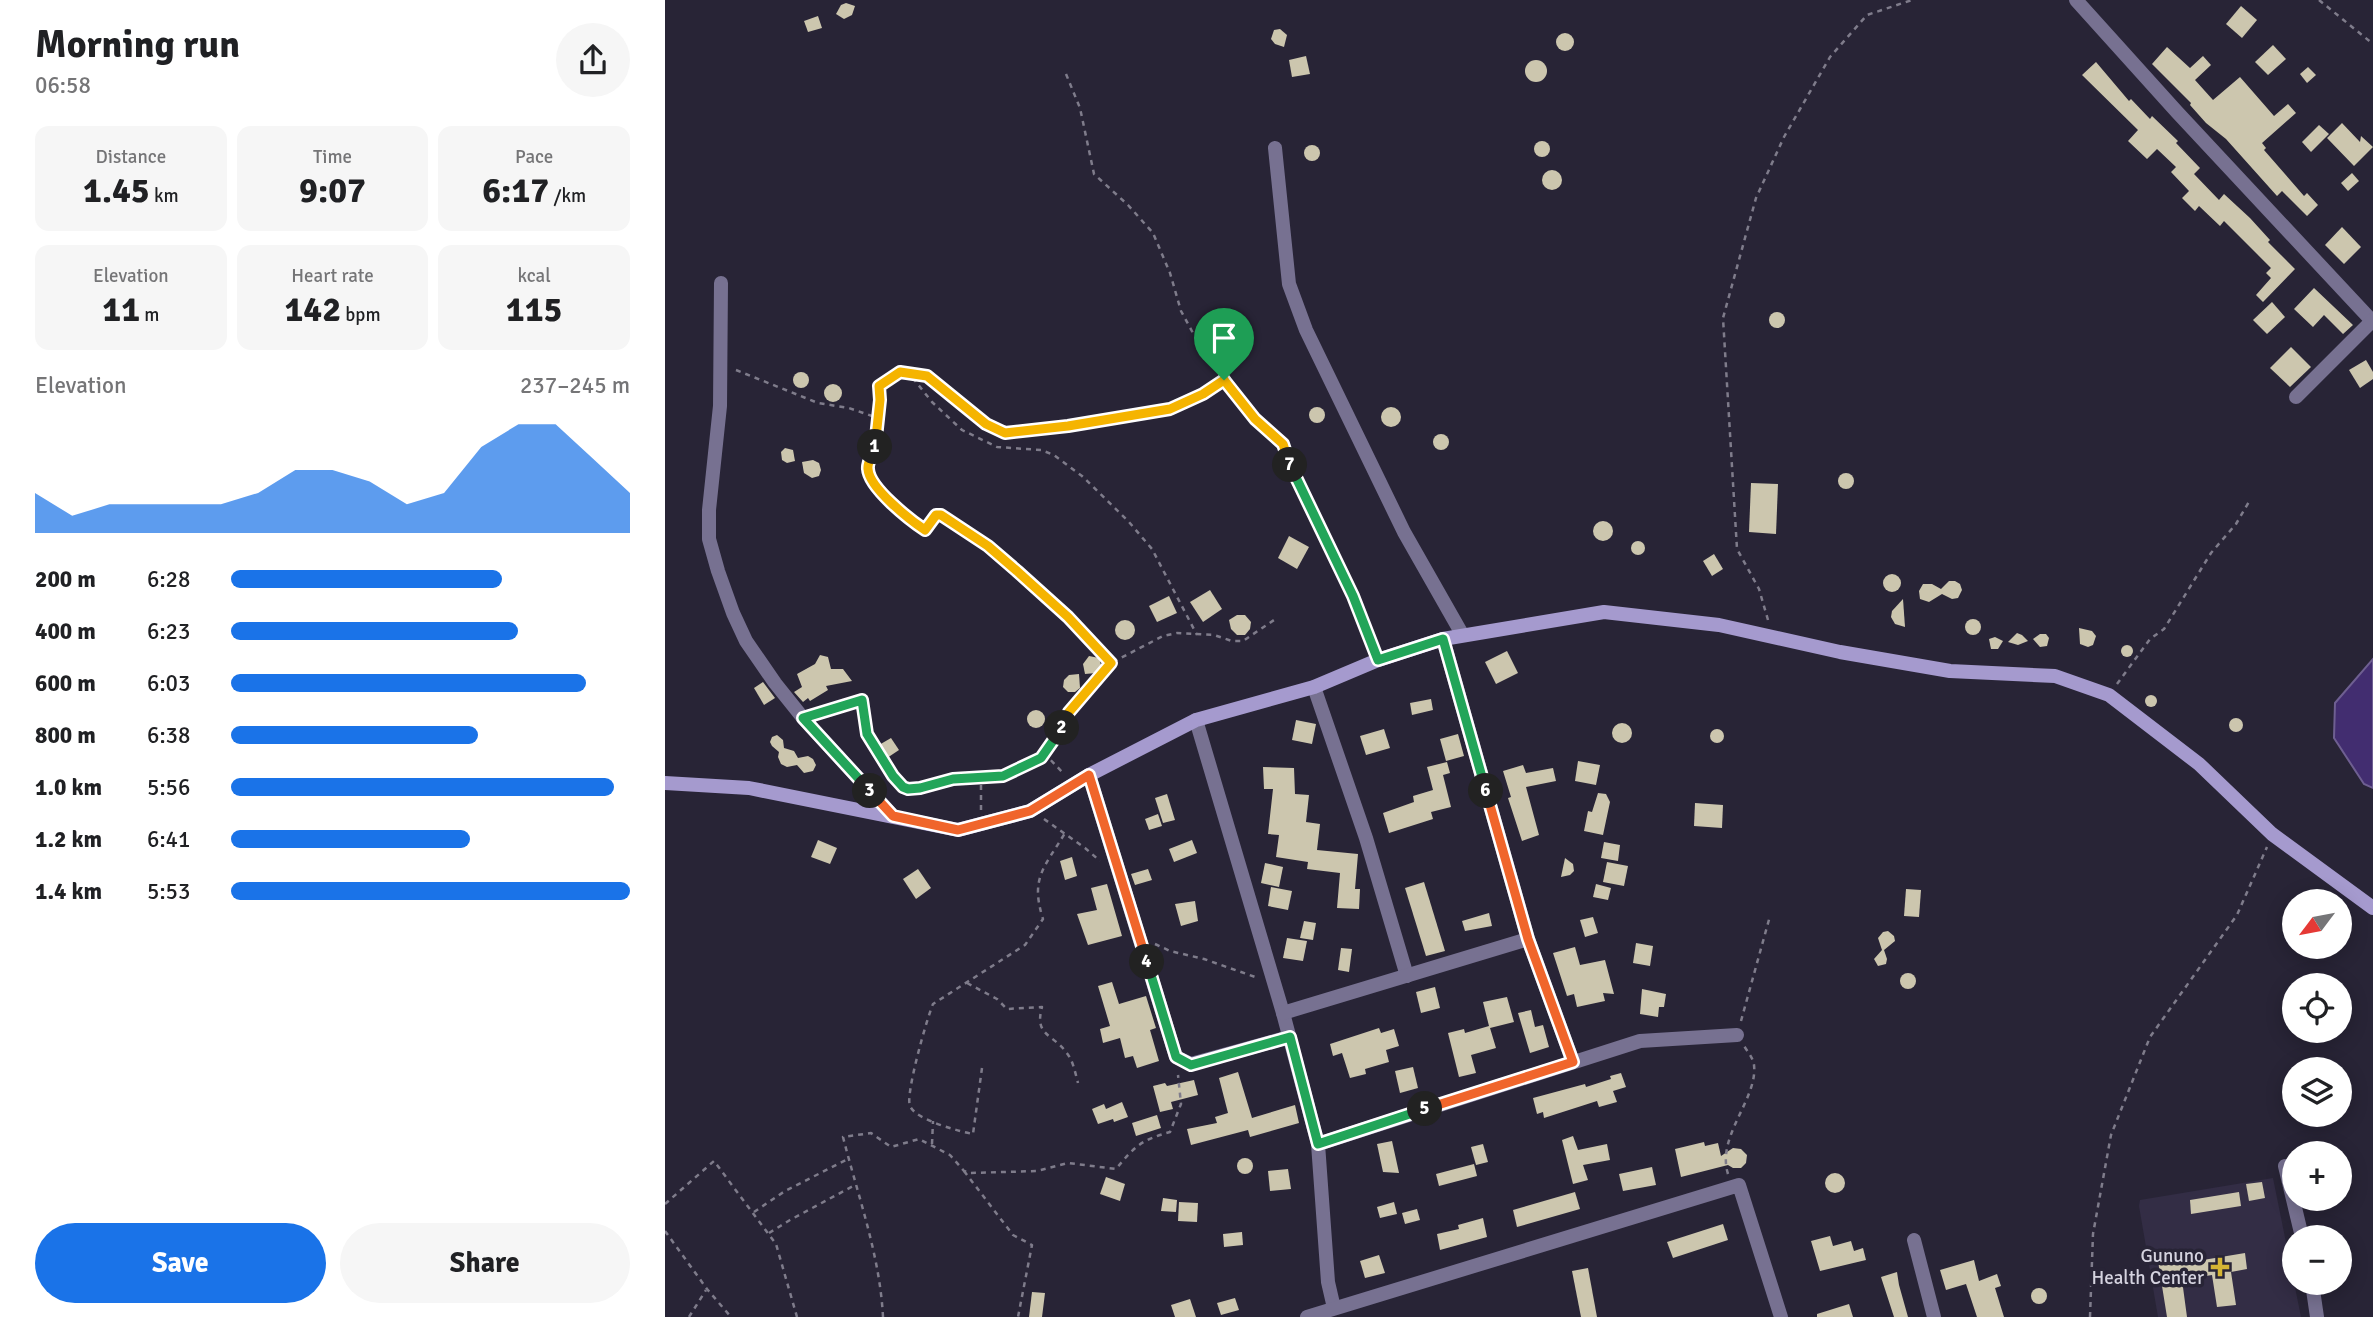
<!DOCTYPE html>
<html lang="en">
<head>
<meta charset="utf-8">
<style>
	:root { --surface:#fff; --page:#f6f6f6; --text:#202124; --muted:#757577; --accent:#1a73e8 }
	body { margin:0; font-family:Signika,sans-serif; background:var(--page); color:var(--text); height:100vh; display:flex; flex-direction:column; font-size:26px; white-space:nowrap }
	* { box-sizing:border-box; margin:0 }
	p { font-size:23px; color:var(--muted) }
	.icon { flex:none; width:38px; height:38px; fill:none; stroke:currentColor; stroke-width:2; stroke-linecap:round; stroke-linejoin:round }
	.map { position:relative; flex:1; overflow:hidden }
	.side { display:flex; flex-direction:column; background:var(--surface); width:665px }
	.side>* { flex:none }
	.needle { width:46px; rotate:238deg }
	.tools { position:absolute; left:1617px; top:889px; display:grid; gap:14px }
	.tools a { display:grid; place-items:center; width:70px; height:70px; border-radius:50%; background:var(--surface); box-shadow:0 4px 18px #0003; font-size:35px }
	.pin { position:absolute; display:grid; place-items:center; width:60px; height:60px; color:#fff; margin:-72px -30px; border-radius:50% 50% 50% 0; rotate:-45deg; box-shadow:0 0 7px #0007 }
	.pin .icon { rotate:45deg }
	.km { position:absolute; width:35px; height:35px; margin:-18px; border-radius:50%; background:#222; color:#fff; font-size:19px; line-height:35px; text-align:center }
	.round { display:grid; place-items:center; flex:none; width:74px; height:74px; border-radius:37px; background:var(--page) }
	.headline { display:flex; align-items:center; justify-content:space-between; height:119px; padding:0 35px }
	h1 { font-size:38px; font-weight:800; line-height:52px }
	.stats { display:grid; grid-template-columns:repeat(3,1fr); gap:10px; height:119px; padding:7px 35px }
	.stats div { display:grid; align-content:center; border-radius:14px; background:var(--page); text-align:center }
	.stats b { font-size:35px; font-weight:800 }
	.stats small { font-size:19px; font-weight:400 }
	.stats p { font-size:19px }
	.chart { height:196px; padding:14px 35px }
	.chart p { display:flex; justify-content:space-between }
	.chart svg { width:100%; height:126px; margin-top:7px; fill:var(--accent); opacity:.7 }
	.button { display:flex; gap:14px; margin-top:auto; padding:14px 35px }
	.button a { flex:1; height:80px; border-radius:42px; background:var(--accent); color:#fff; font-size:28px; font-weight:800; line-height:80px; text-align:center }
	.button a+a { background:var(--page); color:var(--text) }
	ul { padding:0 35px; list-style:none; font-size:23px }
	li { display:grid; grid-template-columns:112px 84px 1fr; align-items:center; height:52px }
	li i { height:18px; border-radius:9px; background:var(--accent) }
	main { display:flex; flex:1; min-height:0 }
	.map>svg:first-child { display:block }
</style>
</head>
<body>
<main>
<section class="side">
<div class="headline"><div><h1>Morning run</h1><p>06:58</p></div><a class="round"><svg class="icon" aria-label="share" viewBox="0 0 24 24"><path d="M12 15V3M7 8l5-5 5 5M5 13v7h14v-7"/></svg></a></div>
<div class="stats">
<div><p>Distance</p><b>1.45<small> km</small></b></div>
<div><p>Time</p><b>9:07</b></div>
<div><p>Pace</p><b>6:17<small> /km</small></b></div>
</div>
<div class="stats">
<div><p>Elevation</p><b>11<small> m</small></b></div>
<div><p>Heart rate</p><b>142<small> bpm</small></b></div>
<div><p>kcal</p><b>115</b></div>
</div>
<div class="chart"><p><span>Elevation</span>237–245 m</p>
<svg viewBox="0 0 160 44" preserveAspectRatio="none"><path d="M0 44V30L10 38L20 34L30 34L40 34L50 34L60 30L70 22L80 22L90 26L100 34L110 30L120 14L130 6L140 6L150 18L160 30V44z"/></svg>
</div>
<ul>
<li><b>200 m</b>6:28<i style="width:68%"></i></li>
<li><b>400 m</b>6:23<i style="width:72%"></i></li>
<li><b>600 m</b>6:03<i style="width:89%"></i></li>
<li><b>800 m</b>6:38<i style="width:62%"></i></li>
<li><b>1.0 km</b>5:56<i style="width:96%"></i></li>
<li><b>1.2 km</b>6:41<i style="width:60%"></i></li>
<li><b>1.4 km</b>5:53<i style="width:100%"></i></li>
</ul>
<div class="button"><a>Save</a><a>Share</a></div>
</section>
<div class="map">
<svg width="1708" height="1317" viewBox="0 0 1708 1317">
	<rect width="100%" height="100%" fill="#282436"/>
	<polygon fill="#332d45" points="1608,1178 1636,1317 1493,1317 1474,1206 1475,1200"/>
	<polygon fill="#422d70" stroke="#6e5f91" stroke-width="2" points="1708,659 1708,788 1699,784 1669,738 1670,703"/>
	<g fill="#ccc6ae">
		<polygon points="181,3 190,6 187,15 179,19 171,14 176,5"/>
		<polygon points="1576,6 1592,20 1577,38 1561,24"/>
		<polygon points="153,16 157,28 143,32 139,21"/>
		<polygon points="615,29 622,35 619,47 610,44 606,39 609,30"/>
		<circle cx="900" cy="42" r="9"/>
		<polygon points="1608,45 1621,59 1603,75 1590,62"/>
		<polygon points="1502,47 1525,68 1538,56 1546,65 1530,80 1548,100 1575,77 1609,116 1623,104 1631,113 1597,143 1601,148 1599,150 1639,196 1642,193 1653,205 1642,216 1617,191 1612,196 1561,139 1541,123 1525,105 1526,103 1487,64"/>
		<polygon points="641,56 645,74 627,77 624,60"/>
		<circle cx="871" cy="71" r="11"/>
		<polygon points="1431,62 1464,101 1466,99 1485,119 1487,116 1513,141 1511,143 1535,168 1529,174 1554,200 1559,194 1585,218 1605,240 1603,242 1630,269 1598,302 1591,295 1606,278 1601,273 1606,268 1559,221 1555,226 1534,206 1530,211 1517,198 1524,191 1506,172 1511,167 1492,149 1482,159 1463,141 1473,130 1417,75"/>
		<polygon points="1643,67 1651,75 1642,83 1635,74"/>
		<polygon points="1677,123 1695,142 1696,136 1708,147 1689,166 1662,138"/>
		<polygon points="1654,125 1664,134 1646,152 1637,142"/>
		<circle cx="877" cy="149" r="8"/>
		<circle cx="647" cy="153" r="8"/>
		<circle cx="887" cy="180" r="10"/>
		<polygon points="1687,173 1694,181 1683,191 1676,183"/>
		<polygon points="1677,227 1696,247 1679,264 1660,245"/>
		<polygon points="1649,288 1688,325 1678,334 1659,315 1648,327 1629,309"/>
		<polygon points="1607,302 1620,317 1602,334 1588,320"/>
		<circle cx="1112" cy="320" r="8"/>
		<polygon points="1626,347 1646,367 1625,387 1605,368"/>
		<polygon points="1701,360 1708,372 1708,379 1695,388 1684,370"/>
		<circle cx="136" cy="380" r="8"/>
		<circle cx="168" cy="393" r="9"/>
		<circle cx="726" cy="417" r="10"/>
		<circle cx="652" cy="415" r="8"/>
		<circle cx="776" cy="442" r="8"/>
		<polygon points="120,448 128,450 130,461 122,463 117,460 116,452"/>
		<polygon points="148,460 154,463 156,470 154,476 147,478 139,473 137,462"/>
		<circle cx="1181" cy="481" r="8"/>
		<polygon points="1086,483 1113,484 1111,534 1084,532"/>
		<circle cx="938" cy="531" r="10"/>
		<polygon points="624,536 644,547 632,569 613,558"/>
		<circle cx="973" cy="548" r="7"/>
		<polygon points="1049,554 1058,569 1047,576 1038,561"/>
		<circle cx="1227" cy="583" r="9"/>
		<polygon points="1284,581 1290,581 1295,584 1297,590 1293,598 1287,599 1277,594 1264,602 1255,599 1254,591 1258,584 1267,584 1276,589"/>
		<polygon points="545,590 557,609 538,622 525,602"/>
		<polygon points="504,596 512,613 492,622 484,606"/>
		<polygon points="1238,599 1240,627 1230,624 1226,617 1227,611"/>
		<polygon points="572,615 580,615 586,622 585,629 580,635 572,635 566,629 564,620"/>
		<circle cx="1308" cy="627" r="8"/>
		<circle cx="460" cy="630" r="10"/>
		<polygon points="1414,628 1427,631 1431,636 1428,645 1423,647 1415,644"/>
		<polygon points="1352,633 1357,635 1363,641 1353,645 1343,642"/>
		<polygon points="1375,634 1381,634 1384,638 1382,646 1375,647 1368,639"/>
		<polygon points="1330,637 1338,641 1333,649 1326,649 1324,639"/>
		<circle cx="1462" cy="651" r="6"/>
		<polygon points="842,651 853,673 831,684 820,662"/>
		<polygon points="155,655 163,657 166,669 178,669 187,681 161,686 163,690 145,701 143,698 138,702 129,692 137,687 132,674 150,664"/>
		<polygon points="424,656 434,658 436,665 431,673 420,674 418,664"/>
		<polygon points="414,674 415,688 410,692 403,692 398,687 399,680 404,675"/>
		<polygon points="98,682 110,698 99,705 89,688"/>
		<circle cx="1486" cy="701" r="6"/>
		<polygon points="766,699 768,710 747,715 745,703"/>
		<circle cx="371" cy="719" r="9"/>
		<circle cx="1571" cy="725" r="7"/>
		<polygon points="631,720 651,724 647,744 627,740"/>
		<circle cx="957" cy="733" r="10"/>
		<polygon points="719,729 725,748 701,755 695,736"/>
		<circle cx="1052" cy="736" r="7"/>
		<polygon points="793,734 799,756 781,761 775,739"/>
		<polygon points="112,735 118,740 119,748 129,751 133,758 143,756 148,759 151,765 148,771 139,773 132,765 122,767 116,764 113,757 114,752 107,746 105,742 107,737"/>
		<polygon points="226,738 234,750 222,758 214,745"/>
		<polygon points="913,761 935,765 931,785 910,781"/>
		<polygon points="782,762 785,773 778,775 786,807 766,812 768,819 724,833 718,813 749,802 748,796 768,790 762,767"/>
		<polygon points="858,765 861,773 888,768 891,781 861,787 874,835 857,841 843,798 846,797 838,771"/>
		<polygon points="598,767 629,768 630,794 644,795 641,822 655,824 652,850 693,854 690,889 695,889 694,909 672,908 675,873 642,869 643,862 611,857 614,835 603,834 608,789 599,789"/>
		<polygon points="933,793 941,794 945,802 938,835 919,831 923,811 927,812"/>
		<polygon points="502,794 510,820 498,823 490,798"/>
		<polygon points="1030,803 1058,805 1057,828 1029,826"/>
		<polygon points="493,814 497,826 484,830 480,819"/>
		<polygon points="153,840 172,848 165,864 146,857"/>
		<polygon points="527,840 532,853 509,862 504,849"/>
		<polygon points="939,842 955,845 953,861 936,858"/>
		<polygon points="407,857 412,876 400,880 395,861"/>
		<polygon points="900,858 908,864 909,871 905,875 896,877"/>
		<polygon points="942,862 963,866 959,886 938,882"/>
		<polygon points="600,863 618,867 614,887 596,883"/>
		<polygon points="253,869 266,888 251,899 238,879"/>
		<polygon points="483,869 487,880 470,885 466,874"/>
		<polygon points="759,882 780,951 761,956 740,888"/>
		<polygon points="442,884 457,936 423,945 412,914 432,910 426,888"/>
		<polygon points="931,884 946,888 943,900 928,897"/>
		<polygon points="606,887 627,891 623,910 603,906"/>
		<polygon points="1241,889 1256,890 1254,917 1239,916"/>
		<polygon points="530,901 533,921 516,926 510,904"/>
		<polygon points="824,913 827,926 800,931 797,921"/>
		<polygon points="928,917 933,933 920,937 915,920"/>
		<polygon points="639,921 651,923 648,940 635,938"/>
		<polygon points="1223,931 1229,936 1230,941 1219,950 1222,959 1221,964 1213,966 1209,959 1217,950 1213,938 1218,932"/>
		<polygon points="622,938 642,941 638,961 618,958"/>
		<polygon points="971,943 988,946 985,966 968,963"/>
		<polygon points="910,947 915,965 940,960 949,994 938,993 940,1001 912,1007 909,994 902,996 888,953"/>
		<polygon points="676,948 687,949 684,972 673,970"/>
		<circle cx="1243" cy="981" r="8"/>
		<polygon points="447,982 454,1004 481,996 491,1028 485,1030 494,1061 472,1068 468,1056 460,1058 455,1038 438,1043 435,1029 445,1026 433,986"/>
		<polygon points="770,987 775,1008 756,1013 751,992"/>
		<polygon points="977,989 1001,994 999,1007 994,1007 993,1017 975,1014"/>
		<polygon points="842,997 849,1022 825,1028 831,1048 806,1055 811,1073 794,1077 783,1033 799,1029 800,1033 824,1026 818,1002"/>
		<polygon points="866,1010 870,1027 878,1025 884,1047 865,1053 853,1013"/>
		<polygon points="714,1028 716,1033 729,1029 734,1046 721,1050 724,1062 700,1069 701,1074 685,1078 677,1053 668,1056 665,1044"/>
		<polygon points="748,1067 753,1088 735,1093 730,1071"/>
		<polygon points="573,1072 587,1118 630,1105 634,1123 585,1137 583,1130 526,1145 522,1129 552,1123 550,1117 563,1113 554,1078"/>
		<polygon points="956,1073 961,1087 948,1091 952,1102 934,1107 932,1101 879,1118 878,1112 872,1114 868,1098 920,1084 921,1087 946,1079 945,1076"/>
		<polygon points="529,1080 533,1095 506,1102 508,1109 495,1112 488,1086 500,1083 502,1086"/>
		<polygon points="457,1102 463,1117 449,1122 448,1119 433,1124 427,1109 439,1104 441,1109"/>
		<polygon points="492,1115 496,1128 471,1136 467,1123"/>
		<polygon points="908,1136 913,1150 942,1144 945,1160 918,1165 923,1180 908,1184 897,1140"/>
		<polygon points="727,1141 734,1173 718,1172 712,1144"/>
		<polygon points="1039,1142 1040,1146 1053,1143 1056,1156 1068,1148 1076,1149 1082,1155 1081,1163 1076,1168 1068,1168 1063,1165 1016,1177 1010,1149"/>
		<polygon points="818,1144 823,1162 811,1165 806,1147"/>
		<circle cx="580" cy="1166" r="8"/>
		<polygon points="809,1164 812,1176 774,1186 771,1174"/>
		<polygon points="987,1167 991,1185 958,1191 954,1174"/>
		<polygon points="623,1169 626,1189 605,1191 603,1171"/>
		<circle cx="1170" cy="1183" r="10"/>
		<polygon points="441,1177 460,1184 455,1201 435,1194"/>
		<polygon points="1597,1182 1600,1198 1584,1201 1581,1184"/>
		<polygon points="910,1192 915,1209 852,1227 848,1210"/>
		<polygon points="1574,1192 1576,1206 1526,1214 1525,1200"/>
		<polygon points="498,1198 512,1200 511,1212 496,1211"/>
		<polygon points="514,1202 533,1203 532,1222 513,1221"/>
		<polygon points="729,1202 732,1214 715,1218 712,1207"/>
		<polygon points="752,1209 755,1220 740,1224 737,1213"/>
		<polygon points="818,1218 822,1237 775,1250 772,1234 794,1229 793,1225"/>
		<polygon points="1058,1224 1063,1240 1008,1258 1002,1242"/>
		<polygon points="577,1232 578,1245 559,1247 558,1234"/>
		<polygon points="1165,1236 1168,1246 1186,1241 1189,1251 1198,1248 1201,1260 1155,1271 1146,1241"/>
		<polygon points="1580,1253 1582,1269 1566,1272 1571,1305 1552,1307 1547,1275 1517,1280 1522,1317 1502,1317 1493,1261 1513,1258 1514,1264"/>
		<polygon points="714,1255 720,1273 700,1278 695,1261"/>
		<polygon points="1309,1260 1314,1281 1332,1274 1336,1286 1330,1288 1339,1317 1312,1317 1301,1284 1281,1290 1275,1270"/>
		<polygon points="923,1268 932,1317 916,1317 907,1271"/>
		<polygon points="1232,1272 1234,1285 1243,1317 1229,1317 1216,1277"/>
		<circle cx="1374" cy="1296" r="8"/>
		<polygon points="367,1292 380,1293 377,1317 364,1317"/>
		<polygon points="570,1298 574,1310 556,1315 552,1303"/>
		<polygon points="525,1299 531,1317 510,1317 506,1305"/>
		<polygon points="1184,1304 1188,1317 1152,1317 1152,1314"/>
	</g>
	<g fill="none" stroke-linecap="round" stroke-linejoin="round">
		<g stroke="#7f7c8b" stroke-width="2.5" stroke-dasharray="5 5" stroke-linecap="butt">
			<polyline points="1654,0 1708,44"/>
			<polyline points="401,74 415,108 429,174 463,205 488,233 505,273 516,311 540,355 590,419 618,444 627,472 688,595 708,647"/>
			<polyline points="71,370 153,403 184,408 213,418"/>
			<polyline points="239,372 263,376 321,424 340,433 403,426 505,409 538,394 560,380"/>
			<polyline points="1103,620 1094,589 1072,549 1058,318 1091,198 1119,137 1165,57 1202,15 1247,0"/>
			<path d="M 446,663 L 403,617 L 352,571 L 323,546 L 276,515 L 271,515 L 260,530 C 245,521 201,486 202,467 C 203,458 211,450 212,441 C 215,426 215,402 214,386 L 235,372 L 247,377 L 267,402 L 297,430 L 332,447 L 376,450 L 389,455 L 417,476 L 464,522 L 487,549 L 532,635"/>
			<polyline points="1452,684 1485,639 1499,629 1546,553 1571,524 1585,500"/>
			<polyline points="152,714 197,700 198,715 202,734 228,776 238,787 243,789 255,788 288,779 338,776 376,757 395,731 404,712 446,663 498,636 512,633 549,635 567,641 578,641 609,620"/>
			<polyline points="379,753 399,774"/>
			<polyline points="316,810 316,778"/>
			<polyline points="379,819 420,848 435,861"/>
			<polyline points="490,944 505,951 539,959 593,978"/>
			<path d="M 302,983 L 332,999 L 342,1009 L 377,1007 C 369,1036 388,1034 401,1052 C 408,1060 410,1072 413,1083"/>
			<polyline points="1076,1021 1105,916"/>
			<path d="M 317,1068 L 308,1134 C 293,1131 251,1120 245,1106 C 240,1095 262,1018 268,1004 L 360,945 L 378,919 C 365,878 379,868 400,833"/>
			<polyline points="267,1144 268,1121"/>
			<polyline points="299,1171 348,1235 367,1245 353,1317"/>
			<path d="M 1063,1174 C 1051,1136 1093,1099 1089,1065 C 1088,1058 1083,1052 1079,1046"/>
			<polyline points="0,1204 49,1161 111,1244 132,1317"/>
			<polyline points="89,1212 120,1191 183,1159"/>
			<polyline points="0,1231 42,1289 66,1317"/>
			<polyline points="104,1233 125,1220 190,1185"/>
			<polyline points="24,1317 41,1290"/>
			<path d="M 218,1317 C 215,1256 193,1196 178,1137 L 206,1133 L 226,1147 L 254,1139 L 285,1155 L 299,1171 L 305,1173 L 372,1171 L 403,1163 L 451,1169 C 470,1146 476,1140 505,1132 L 516,1104 L 513,1075"/>
			<polyline points="1425,1317 1428,1234 1446,1135 1485,1037 1572,915 1602,847"/>
		</g>
		<g stroke="#777191" stroke-width="14">
			<polyline points="1411,0 1512,112 1708,322"/>
			<polyline points="610,148 624,284 641,330 739,532 797,634"/>
			<polyline points="56,283 55,406 44,510 44,539 53,571 68,613 81,641 110,683 138,718 228,816"/>
			<polyline points="1631,397 1708,320"/>
			<polyline points="778,639 863,939 908,1062"/>
			<polyline points="649,687 701,838 742,976"/>
			<polyline points="531,720 618,1013 653,1144 663,1282 669,1308"/>
			<polyline points="424,775 511,1057 526,1064 624,1037"/>
			<polyline points="618,1013 863,939"/>
			<polyline points="653,1144 975,1041 1072,1035"/>
			<polyline points="1620,1166 1637,1237"/>
			<polyline points="1249,1240 1269,1317"/>
			<polyline points="1647,1283 1652,1317"/>
			<polyline points="642,1317 1074,1185 1116,1317"/>
		</g>
		<polyline stroke="#a59ace" stroke-width="14" points="0,783 84,788 293,830 365,811 424,775 531,720 649,687 713,660 778,639 939,612 1054,625 1175,652 1285,671 1390,676 1444,695 1534,764 1607,834 1708,908"/>
	</g>
	<g fill="none" stroke-linecap="round" stroke-linejoin="round">
		<g stroke="#fff" stroke-width="14">
			<polyline id="split-1" points="210,447 215,400 214,386 235,372 262,376 321,424 340,433 403,426 505,409 538,394 559,380"/>
		</g>
		<g stroke="#fff" stroke-width="14">
			<path id="split-2" d="M 210,447 C 208,454 202,462 203,469 C 204,488 245,520 260,530 L 271,515 L 276,515 L 323,546 L 352,571 L 403,617 L 446,663 L 404,712 L 397,728"/>
		</g>
		<g stroke="#fff" stroke-width="14">
			<polyline id="split-3" points="205,791 138,718 197,700 202,734 228,776 238,787 243,789 255,788 288,779 338,776 376,758 397,728"/>
		</g>
		<g stroke="#fff" stroke-width="14">
			<polyline id="split-4" points="205,791 228,816 293,830 365,811 424,775 482,962"/>
		</g>
		<g stroke="#fff" stroke-width="14">
			<polyline id="split-5" points="482,962 511,1057 526,1065 625,1037 653,1144 760,1109"/>
		</g>
		<g stroke="#fff" stroke-width="14">
			<polyline id="split-6" points="760,1109 908,1062 863,939 821,791"/>
		</g>
		<g stroke="#fff" stroke-width="14">
			<polyline id="split-7" points="625,465 688,596 713,660 778,639 821,791"/>
		</g>
		<g stroke="#fff" stroke-width="14">
			<polyline id="split-8" points="559,380 590,419 618,444 625,465"/>
		</g>
		<use href="#split-1" stroke="#f5b400" stroke-width="9"/>
		<use href="#split-2" stroke="#f5b400" stroke-width="9"/>
		<use href="#split-3" stroke="#22a559" stroke-width="9"/>
		<use href="#split-4" stroke="#f0652b" stroke-width="9"/>
		<use href="#split-5" stroke="#22a559" stroke-width="9"/>
		<use href="#split-6" stroke="#f0652b" stroke-width="9"/>
		<use href="#split-7" stroke="#22a559" stroke-width="9"/>
		<use href="#split-8" stroke="#f5b400" stroke-width="9"/>
	</g>
	<path fill="#d5b534" stroke="#282436" stroke-width="2.5" d="M1551.5 1256.5h7v7h7v7h-7v7h-7v-7h-7v-7h7z"/>
	<g text-anchor="middle" dominant-baseline="central" stroke-width="7" stroke-linejoin="round" paint-order="stroke">
		<g font-size="19" fill="#d5d3df" stroke="#282436" text-anchor="end">
			<text x="1539" y="1256">Gununo<tspan x="1539" dy="22">Health Center</tspan></text>
		</g>
	</g>
</svg>
<div class="tools">
<a><svg class="needle" viewBox="-14 -14 28 28"><path d="M0-13l5 13h-10z" fill="#e53935"/><path d="M0 13l5-13h-10z" fill="#757577"/></svg></a>
<a><svg class="icon" aria-label="locate" viewBox="0 0 24 24"><circle cx="12" cy="12" r="6"/><path d="M12 2v4M12 18v4M2 12h4M18 12h4"/></svg></a>
<a><svg class="icon" aria-label="layers" viewBox="0 0 24 24"><path d="M12 4l9 5-9 5-9-5zM3 14l9 5 9-5"/></svg></a>
<a>+</a>
<a>−</a>
</div>
<div class="pin" style="left:559px;top:380px;background:#1e9e55"><svg class="icon" aria-label="arrive" viewBox="0 0 24 24"><path d="M6 21V4h12l-3 4 3 4H6"/></svg></div>
<b class="km" style="left:210px;top:447px">1</b>
<b class="km" style="left:397px;top:728px">2</b>
<b class="km" style="left:205px;top:791px">3</b>
<b class="km" style="left:482px;top:962px">4</b>
<b class="km" style="left:760px;top:1109px">5</b>
<b class="km" style="left:821px;top:791px">6</b>
<b class="km" style="left:625px;top:465px">7</b>
</div>
</main>
</body>
</html>
